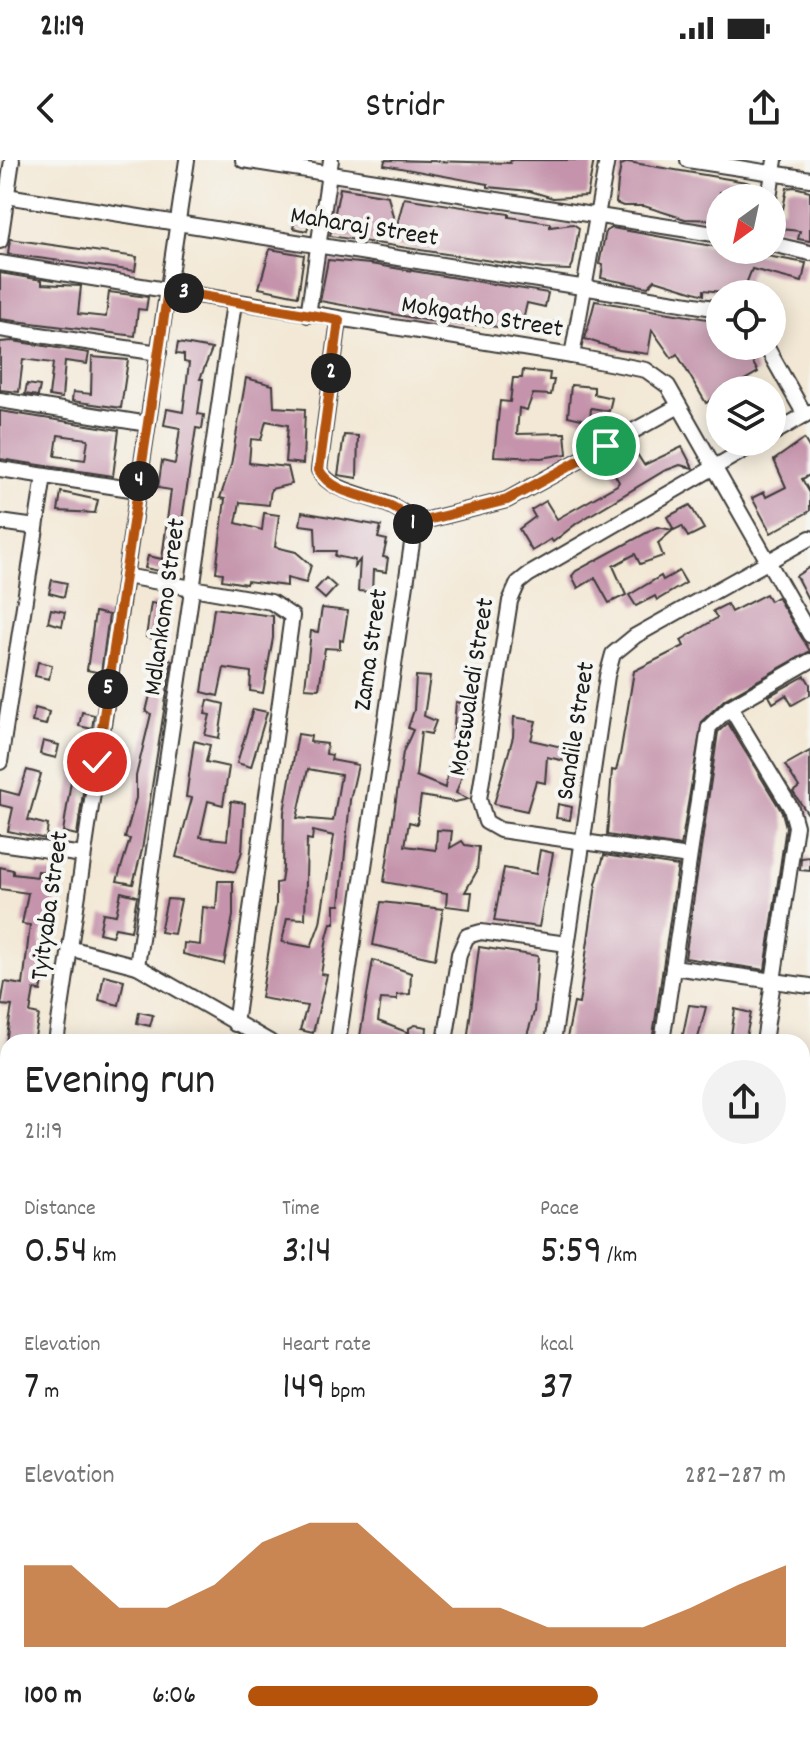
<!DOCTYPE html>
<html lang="en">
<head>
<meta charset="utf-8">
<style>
	:root { --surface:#fff; --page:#f2f2f2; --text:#222; --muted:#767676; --accent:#b45309 }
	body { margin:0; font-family:Dekko,sans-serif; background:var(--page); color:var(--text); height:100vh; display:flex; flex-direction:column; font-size:30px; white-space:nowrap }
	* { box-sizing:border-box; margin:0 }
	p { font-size:26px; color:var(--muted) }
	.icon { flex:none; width:44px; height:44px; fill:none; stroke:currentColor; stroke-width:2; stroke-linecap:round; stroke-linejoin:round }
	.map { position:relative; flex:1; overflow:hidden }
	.drawer { position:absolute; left:0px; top:874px; width:810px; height:708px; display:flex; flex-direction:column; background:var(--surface); border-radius:24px 24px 0 0; box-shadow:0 4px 20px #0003 }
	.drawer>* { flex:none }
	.needle { width:52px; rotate:213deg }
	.fabs { position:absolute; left:706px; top:24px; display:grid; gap:16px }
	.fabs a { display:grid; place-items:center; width:80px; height:80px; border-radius:50%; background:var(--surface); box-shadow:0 4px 20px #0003; font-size:40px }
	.pin { position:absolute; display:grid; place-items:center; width:68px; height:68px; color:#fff; margin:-34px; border:4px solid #fff; border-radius:50%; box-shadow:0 2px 8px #0007 }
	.km { position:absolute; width:40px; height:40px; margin:-20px; border-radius:50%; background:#222; color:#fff; font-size:22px; line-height:40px; text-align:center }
	.round { display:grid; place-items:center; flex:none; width:84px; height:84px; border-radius:42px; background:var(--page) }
	.head { display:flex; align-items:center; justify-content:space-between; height:136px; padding:0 24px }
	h1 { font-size:44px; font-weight:600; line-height:60px }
	.stats { display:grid; grid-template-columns:repeat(3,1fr); gap:12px; height:136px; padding:8px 24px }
	.stats div { display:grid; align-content:center }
	.stats b { font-size:40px; font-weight:600 }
	.stats small { font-size:22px; font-weight:400 }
	.stats p { font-size:22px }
	.chart { height:224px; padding:16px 24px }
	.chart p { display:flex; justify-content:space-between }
	.chart svg { width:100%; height:144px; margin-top:8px; fill:var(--accent); opacity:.7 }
	ul { padding:0 24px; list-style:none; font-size:26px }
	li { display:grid; grid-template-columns:128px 96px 1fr; align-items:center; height:60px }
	li i { height:20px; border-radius:10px; background:var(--accent) }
	.status { display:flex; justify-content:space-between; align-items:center; height:56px; padding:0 40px; background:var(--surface); direction:ltr }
	.status svg { height:22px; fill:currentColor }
	header { display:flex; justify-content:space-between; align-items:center; height:104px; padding:0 24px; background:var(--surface); font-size:36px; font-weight:600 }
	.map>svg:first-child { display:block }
</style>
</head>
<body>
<div class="status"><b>21:19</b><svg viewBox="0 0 49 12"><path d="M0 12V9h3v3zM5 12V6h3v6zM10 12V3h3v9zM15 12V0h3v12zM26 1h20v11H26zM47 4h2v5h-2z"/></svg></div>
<header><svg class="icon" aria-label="back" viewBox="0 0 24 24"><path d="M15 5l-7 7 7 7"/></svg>Stridr<svg class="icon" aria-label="share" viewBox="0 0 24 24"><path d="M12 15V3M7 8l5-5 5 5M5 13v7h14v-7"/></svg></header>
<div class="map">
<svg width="810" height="1582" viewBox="0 0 810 1582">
	<rect width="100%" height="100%" fill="#f6f6f2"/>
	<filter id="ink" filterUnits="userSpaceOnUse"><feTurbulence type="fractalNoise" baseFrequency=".0125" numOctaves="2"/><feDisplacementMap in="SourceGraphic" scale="16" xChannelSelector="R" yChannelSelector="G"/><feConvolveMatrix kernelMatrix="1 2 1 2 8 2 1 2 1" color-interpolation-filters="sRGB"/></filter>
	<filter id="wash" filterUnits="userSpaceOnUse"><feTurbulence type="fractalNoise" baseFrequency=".006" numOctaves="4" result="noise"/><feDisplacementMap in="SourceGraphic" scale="32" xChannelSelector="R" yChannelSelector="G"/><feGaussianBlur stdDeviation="1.8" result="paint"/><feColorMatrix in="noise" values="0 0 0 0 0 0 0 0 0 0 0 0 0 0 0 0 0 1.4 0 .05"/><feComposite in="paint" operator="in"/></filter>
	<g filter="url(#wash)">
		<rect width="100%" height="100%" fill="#f3e8d5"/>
		<g id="blocks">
			<g fill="#c594ac" fill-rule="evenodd">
				<polygon points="385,0 510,3 511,0 594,0 587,36 553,38 530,31 488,27 488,24 384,5"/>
				<polygon points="628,2 746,22 751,24 749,37 720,32 720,60 685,59 644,46 623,46 616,43 618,22 621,5"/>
				<polygon points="794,27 810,31 810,81 798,79 800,71 772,68 773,48 783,49 787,28"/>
				<polygon points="340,28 388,36 396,69 404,38 509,54 509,57 550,63 550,67 573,64 579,68 573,104 570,110 543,109 330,76"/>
				<polygon points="296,55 310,58 307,71 293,68"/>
				<polygon points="612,68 806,103 802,122 752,109 742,134 704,130 704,135 655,120 648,127 601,118 603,105 599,104 606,71"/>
				<polygon points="10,79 137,97 135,111 8,94"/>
				<polygon points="270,89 304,95 298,136 259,128"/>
				<polygon points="328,100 370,104 548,133 545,147 527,143 521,169 430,161 320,141"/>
				<polygon points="0,113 42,120 42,124 81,126 78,154 106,157 109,132 148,137 146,150 138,149 135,176 0,159"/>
				<polygon points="595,141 720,161 720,186 744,186 758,212 727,230 720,230 720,234 706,243 677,194 672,198 652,170 648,194 619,190 585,179"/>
				<polygon points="551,162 564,164 561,178 548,175"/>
				<polygon points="13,181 89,193 87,204 65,201 62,238 49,236 53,203 23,199 19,232 0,230 0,182"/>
				<polygon points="178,183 212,189 200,219 203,219 198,254 204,255 202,269 196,268 174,414 145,408 148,396 162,399 171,330 158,328 162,301 175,304 180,268 164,265 167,249 183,252 189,203 184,202 184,195 176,194"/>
				<polygon points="92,197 128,200 121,248 72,241 73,232 91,234"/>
				<polygon points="523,210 550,213 549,220 554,220 551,235 533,234 527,250 519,248 517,274 565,273 567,294 541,298 494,296 500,241 510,242 513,218 522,218"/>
				<polygon points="246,218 273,225 274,247 305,249 303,304 285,302 288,265 266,261 261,280 251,279 249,303 288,307 292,324 271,329 269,345 240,342 236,363 262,370 264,353 279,355 275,387 296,392 311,405 306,423 287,418 287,426 247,421 246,424 222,420 223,413 216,412 225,339 220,338 231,305"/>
				<polygon points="27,224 40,226 38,236 25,234"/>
				<polygon points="571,225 594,227 594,234 612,238 609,251 591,248 590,261 568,256"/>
				<path d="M 0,251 L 119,270 L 113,316 L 0,299 ZM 58,275 L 88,279 L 85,300 L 55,296 Z"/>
				<polygon points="344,275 358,276 357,318 338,315"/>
				<polygon points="804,279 810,289 810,315 802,319 810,333 810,351 771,373 752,338 764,332 766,337 786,327 774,300"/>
				<polygon points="682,287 693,308 680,305 664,311 577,363 553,382 551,379 532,391 519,369 535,357 531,350 546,341 557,359 617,325 619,322 611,308 624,300 637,294 644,305"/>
				<polygon points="61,332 98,340 95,353 58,351"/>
				<polygon points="690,345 704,369 688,377 682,366 674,370 667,357"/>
				<polygon points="302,352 381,366 378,378 387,380 383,397 388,398 386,412 373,410 372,432 358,431 360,400 354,407 355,400 335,396 336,391 316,391 315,367 300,365"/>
				<polygon points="657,367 673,370 658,383 663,396 640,404 635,394 613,406 626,435 609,443 595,418 578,428 572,416 576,411"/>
				<polygon points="810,407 810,443 796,416"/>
				<polygon points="679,411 686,423 657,440 655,436 636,446 629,435 661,416 663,420"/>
				<polygon points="326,418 336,427 325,439 315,430"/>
				<polygon points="52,420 67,423 64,437 49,433"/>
				<polygon points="766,434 770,441 777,437 810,491 725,539 702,561 681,686 607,675 612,610 616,611 620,595 634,511 684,486 681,480 717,458 713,451 727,444 731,452"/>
				<polygon points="151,443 164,445 160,481 146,477"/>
				<polygon points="214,448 273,456 273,478 263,533 250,531 251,512 224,508 218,536 202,532"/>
				<polygon points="322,448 348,451 343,481 340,480 340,489 325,488 319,529 305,528 311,471 318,472"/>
				<polygon points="51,449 65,452 62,466 48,462"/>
				<polygon points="95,452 109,455 101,513 87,510"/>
				<polygon points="159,497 172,500 142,690 133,724 117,721 130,679 125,678 136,638 136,616 151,554 146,552"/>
				<polygon points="38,502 52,505 49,519 35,516"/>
				<polygon points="416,516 430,517 424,556 436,561 431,574 421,572 416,616 445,628 449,604 455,606 453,579 456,542 471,545 466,578 468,598 456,633 469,639 455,642 421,636 417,664 409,662 405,686 436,690 437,670 452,671 450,688 462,681 465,685 479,687 477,711 465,732 472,732 470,749 446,746 447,733 384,722 403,592 413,570 408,568 414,550"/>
				<polygon points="805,516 810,524 810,535 792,545 786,535 773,543 769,536"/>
				<polygon points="208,540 224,544 219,578 205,575 210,555 205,554"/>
				<polygon points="35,548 49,552 46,565 32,562"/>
				<polygon points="253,549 267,552 251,607 237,603"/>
				<polygon points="82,552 94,555 92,569 79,566"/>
				<polygon points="514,557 536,561 531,580 575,590 570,602 547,597 545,623 536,621 527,651 494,644 513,577"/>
				<polygon points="728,563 782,652 786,667 765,810 685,798 718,572"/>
				<path d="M 298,574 L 311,576 L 310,582 L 327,584 L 326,594 L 332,595 L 331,600 L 358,605 L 350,640 L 340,745 L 335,745 L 335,763 L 331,763 L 327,778 L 321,814 L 327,815 L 313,873 L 300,870 L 307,846 L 261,838 L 276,745 L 276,723 L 281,722 L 283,709 L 284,652 ZM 308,609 L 341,615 L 333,661 L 297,658 ZM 313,671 L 334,676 L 320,763 L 311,787 L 282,782 L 287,758 L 305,759 L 307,679 L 312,680 Z"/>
				<polygon points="43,581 59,585 56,598 40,594"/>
				<polygon points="194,581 210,585 206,602 229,607 223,645 208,641 200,677 227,680 231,641 245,643 242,691 235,712 176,697 192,638 186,637"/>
				<polygon points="810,591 810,657 793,632 799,627 785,605"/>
				<polygon points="74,602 87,605 77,675 63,672"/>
				<polygon points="27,610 41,614 28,660 48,665 46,679 8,671 13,648 0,645 0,630 19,635"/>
				<polygon points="558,644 572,647 570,660 556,658"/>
				<polygon points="540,690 553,693 539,767 494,761 504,708 536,714"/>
				<polygon points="604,695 678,706 652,882 573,882 567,878 574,843 579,844 596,724"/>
				<polygon points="810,697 810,711 800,710 801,698"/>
				<polygon points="0,707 13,710 13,714 37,717 38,711 57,714 54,760 45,759 40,785 50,787 41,831 34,830 30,853 39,855 34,882 6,882 12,846 1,845 5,822 23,825 30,765 22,764 28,733 0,729"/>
				<polygon points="218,721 233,721 233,756 224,804 183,794 184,783 200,785 203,747 216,749"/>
				<polygon points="121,732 137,736 131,771 115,768 112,776 99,773 103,753 116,755"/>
				<polygon points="167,739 181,740 174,774 160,772"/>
				<polygon points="381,742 443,749 435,799 373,785"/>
				<polygon points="479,787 538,796 534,852 525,882 467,882"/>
				<polygon points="373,800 411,813 410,834 397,835 397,840 381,839 378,861 409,873 409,868 415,865 427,867 426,880 430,882 359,882"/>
				<polygon points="104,815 124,820 119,845 99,840"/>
				<polygon points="689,845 706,847 697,882 682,879"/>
				<polygon points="735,849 751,853 745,882 730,882"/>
				<polygon points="139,852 153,855 150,866 137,863"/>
			</g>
		</g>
	</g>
	<g filter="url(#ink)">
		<use href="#blocks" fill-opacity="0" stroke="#3c3b38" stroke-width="2"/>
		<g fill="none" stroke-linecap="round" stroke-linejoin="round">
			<g stroke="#3c3b38" stroke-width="18">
				<g id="street">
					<polyline points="243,0 720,75"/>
					<polyline points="688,0 810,19"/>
					<polyline points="0,35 720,149"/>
					<polyline points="769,38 775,0"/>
					<polyline points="0,81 12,0"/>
					<polyline points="772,84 810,93"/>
					<polyline points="0,103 572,196 646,210 668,226 810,475"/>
					<polyline points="308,155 331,0"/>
					<polyline points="0,169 159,193"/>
					<polyline points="766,186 805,255"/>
					<polyline points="572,196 607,0"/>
					<polyline points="0,240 148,264"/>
					<polyline points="772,274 810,252"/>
					<polyline points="0,309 137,330"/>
					<polyline points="0,362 36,367"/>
					<polyline points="412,364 507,340 679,246"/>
					<polyline points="125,416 271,442 292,456 235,864"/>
					<polyline points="730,547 791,648 796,666 764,882"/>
					<polyline points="0,602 44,316"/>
					<polyline points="0,683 83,695"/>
					<polyline points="689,697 500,670 486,662 479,639 510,441 518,423 528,415 758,282"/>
					<polyline points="69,788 137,806 270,882"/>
					<polyline points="137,806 234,143"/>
					<polyline points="673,807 810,826"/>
					<polyline points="56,882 187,0"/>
					<path d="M 338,882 L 414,370 C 406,333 336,342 319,310 L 339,160"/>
					<polyline points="445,882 459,794 467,776 481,772 567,784"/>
					<polyline points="553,882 607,516 613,494 635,476 810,378"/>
					<polyline points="662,882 709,567 730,547 810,501"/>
					<polyline points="802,1125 810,1125"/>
					<polyline points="802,1229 810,1231"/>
					<polyline points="0,1265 8,1213"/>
					<polyline points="802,1401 810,1402"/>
					<polyline points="49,1582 50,1574"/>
					<polyline points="211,1582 213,1574"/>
					<polyline points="371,1582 372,1574"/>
					<polyline points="688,1582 689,1574"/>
				</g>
			</g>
			<g stroke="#3c3b38" stroke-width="24">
				<g id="secondary">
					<polyline points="0,1181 8,1183"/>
					<polyline points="802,1299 810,1300"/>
				</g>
			</g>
			<use href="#street" stroke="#fff" stroke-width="14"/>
			<use href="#secondary" stroke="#fff" stroke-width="20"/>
		</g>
	</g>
	<g fill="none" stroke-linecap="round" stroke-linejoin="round" filter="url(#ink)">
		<g stroke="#fff" stroke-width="16">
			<path id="route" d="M 97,602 L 168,130 L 339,160 L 319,310 C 337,343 393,332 412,364 L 507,340 L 606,286"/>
		</g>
		<use href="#route" stroke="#b45309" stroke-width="10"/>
	</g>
	<g text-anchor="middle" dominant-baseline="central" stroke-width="8" stroke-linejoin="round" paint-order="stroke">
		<g font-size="26" fill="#1c1c1c" stroke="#f6f6f2">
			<text transform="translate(364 68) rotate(9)">Maharaj Street</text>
			<text transform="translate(482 158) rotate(9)">Mokgatho Street</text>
			<text transform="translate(166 447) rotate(-82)">Mdlankomo Street</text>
			<text transform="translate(372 490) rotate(-82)">Zama Street</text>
			<text transform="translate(473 527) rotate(-81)">Motswaledi Street</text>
			<text transform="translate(577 571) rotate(-81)">Sandile Street</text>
			<text transform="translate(51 746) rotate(-82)">Tyityaba Street</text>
		</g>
	</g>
</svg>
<div class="fabs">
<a><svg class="needle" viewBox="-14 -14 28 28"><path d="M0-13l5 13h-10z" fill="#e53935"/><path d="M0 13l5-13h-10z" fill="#767676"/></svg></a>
<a><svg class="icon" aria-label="locate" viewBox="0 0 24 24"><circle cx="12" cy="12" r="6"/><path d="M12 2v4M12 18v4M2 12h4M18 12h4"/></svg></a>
<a><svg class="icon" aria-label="layers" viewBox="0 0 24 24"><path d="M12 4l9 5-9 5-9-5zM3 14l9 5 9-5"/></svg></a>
</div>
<div class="pin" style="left:606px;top:286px;background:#1e9e55"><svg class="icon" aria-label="arrive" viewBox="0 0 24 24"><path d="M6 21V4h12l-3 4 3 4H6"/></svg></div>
<div class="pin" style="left:97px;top:602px;background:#d93025"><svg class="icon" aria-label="check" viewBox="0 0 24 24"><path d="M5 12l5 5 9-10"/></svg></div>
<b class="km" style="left:413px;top:364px">1</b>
<b class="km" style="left:331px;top:213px">2</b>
<b class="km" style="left:184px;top:133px">3</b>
<b class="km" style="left:139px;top:321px">4</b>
<b class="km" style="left:108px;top:529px">5</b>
<section class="drawer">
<div class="head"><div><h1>Evening run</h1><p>21:19</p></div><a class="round"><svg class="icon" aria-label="share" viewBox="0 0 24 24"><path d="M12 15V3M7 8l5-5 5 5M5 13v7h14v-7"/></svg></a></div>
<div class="stats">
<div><p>Distance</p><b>0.54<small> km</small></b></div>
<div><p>Time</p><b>3:14</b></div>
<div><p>Pace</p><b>5:59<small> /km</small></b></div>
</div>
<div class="stats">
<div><p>Elevation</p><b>7<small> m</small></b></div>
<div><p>Heart rate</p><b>149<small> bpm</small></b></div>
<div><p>kcal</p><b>37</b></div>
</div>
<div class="chart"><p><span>Elevation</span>282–287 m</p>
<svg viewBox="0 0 160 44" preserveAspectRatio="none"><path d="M0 44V19L10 19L20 32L30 32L40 25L50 12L60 6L70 6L80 19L90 32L100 32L110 38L120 38L130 38L140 32L150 25L160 19V44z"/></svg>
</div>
<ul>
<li><b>100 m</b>6:06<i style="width:65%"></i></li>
</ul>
</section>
</div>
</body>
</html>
